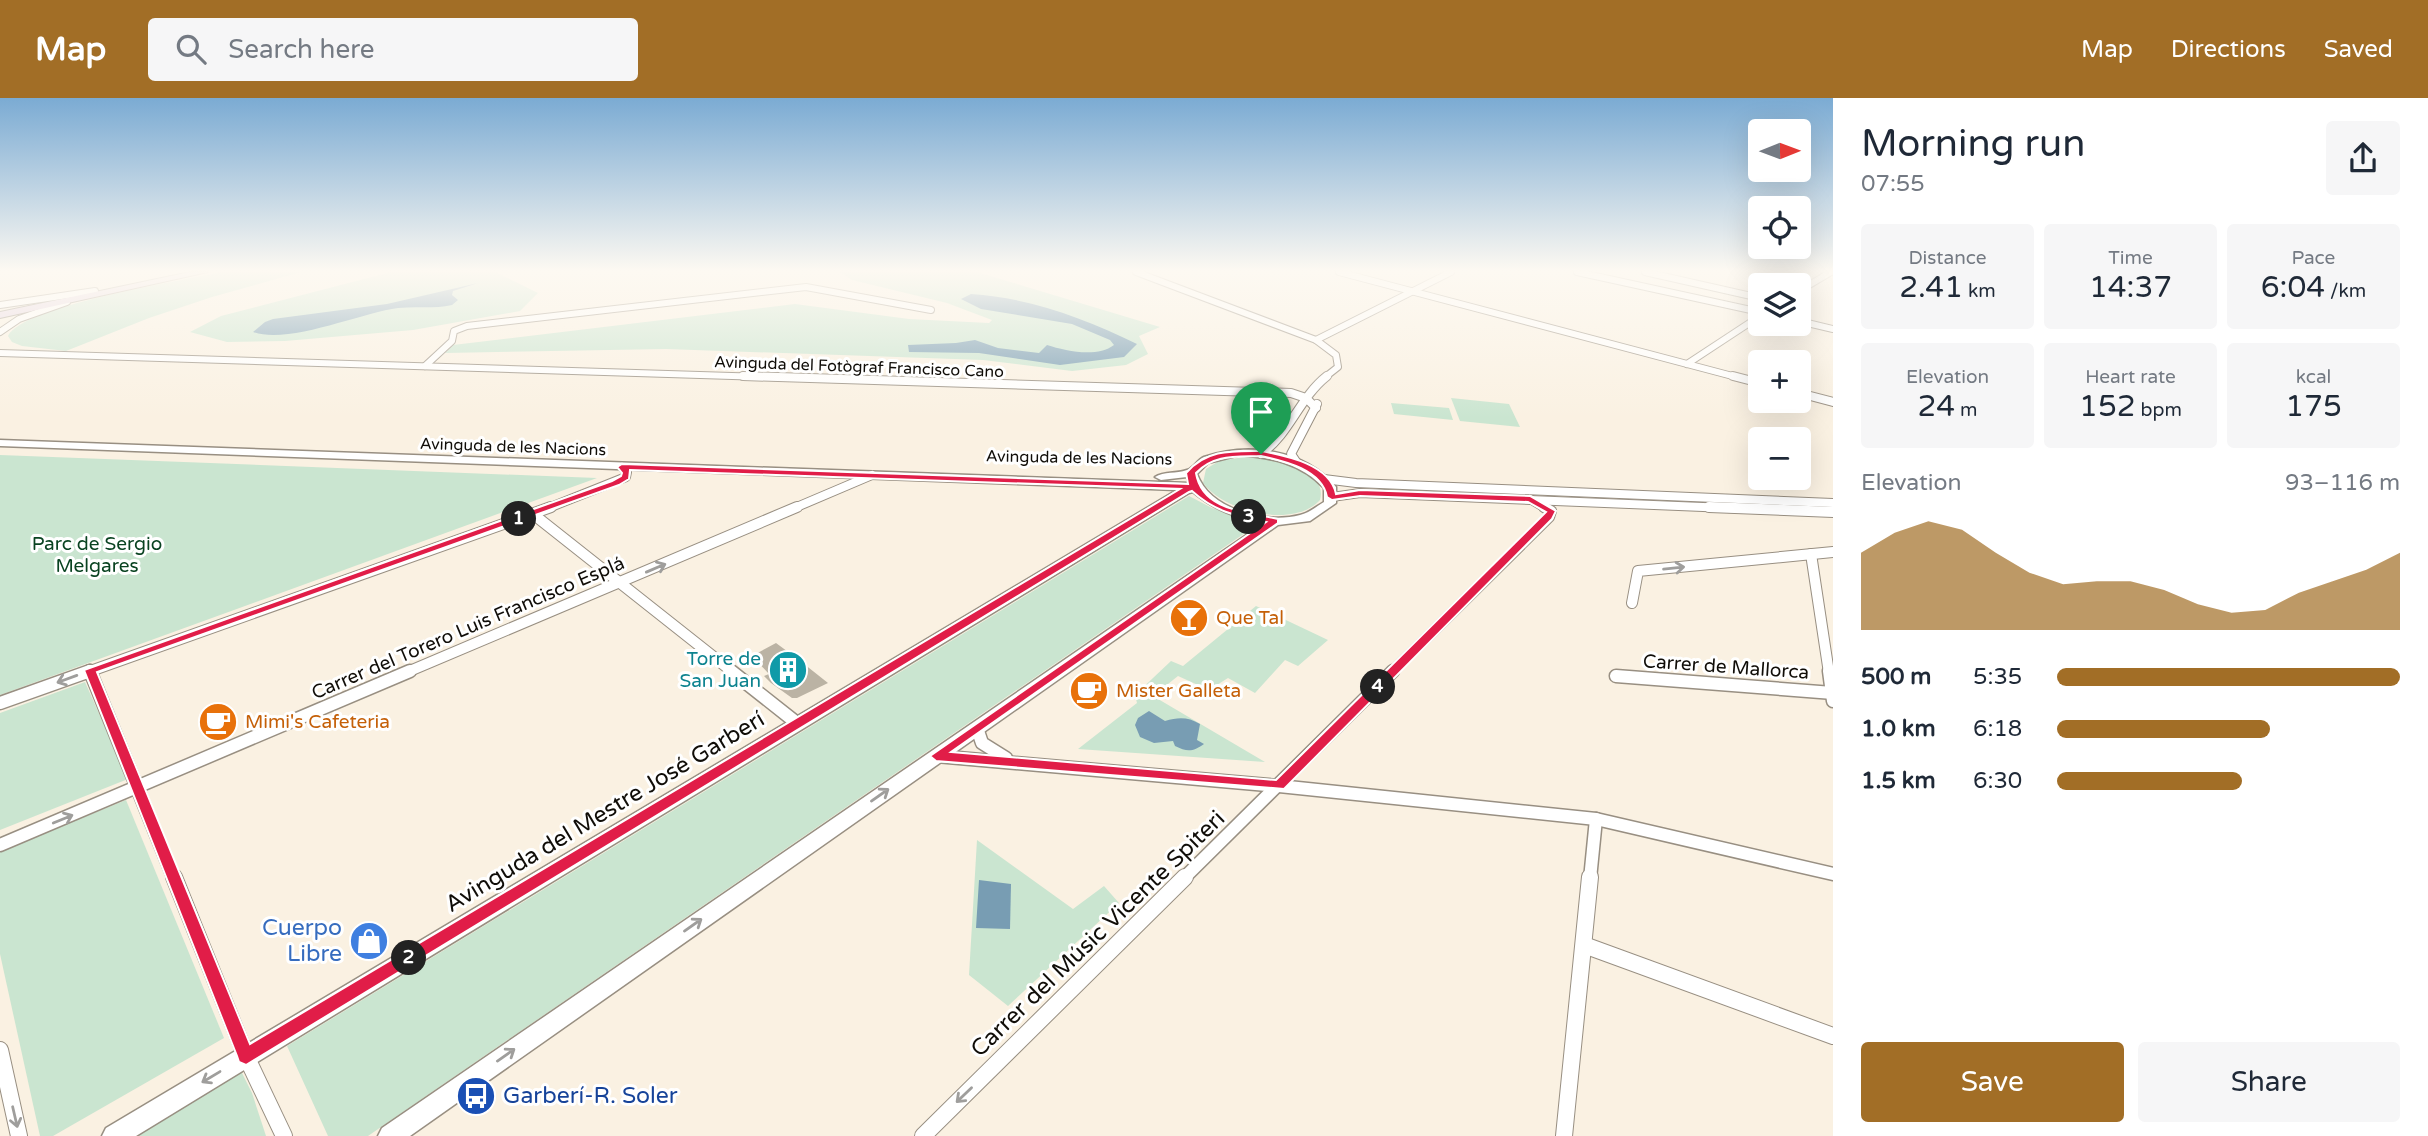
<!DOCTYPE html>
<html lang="en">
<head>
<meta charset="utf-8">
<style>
	:root { --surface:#fff; --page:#f6f6f7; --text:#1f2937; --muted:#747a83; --accent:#a26e26 }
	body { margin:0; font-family:"Varela Round",sans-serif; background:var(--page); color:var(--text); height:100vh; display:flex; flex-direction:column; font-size:26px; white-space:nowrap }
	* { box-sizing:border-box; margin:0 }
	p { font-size:23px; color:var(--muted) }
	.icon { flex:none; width:38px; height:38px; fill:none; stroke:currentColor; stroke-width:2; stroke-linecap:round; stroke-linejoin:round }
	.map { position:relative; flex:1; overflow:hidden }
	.side { display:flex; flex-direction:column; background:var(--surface); width:595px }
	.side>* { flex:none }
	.needle { width:46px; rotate:89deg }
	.controls { position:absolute; left:1748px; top:21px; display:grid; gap:14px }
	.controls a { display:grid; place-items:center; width:63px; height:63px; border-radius:7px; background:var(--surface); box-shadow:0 7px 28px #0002; font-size:35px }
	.pin { position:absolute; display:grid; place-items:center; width:60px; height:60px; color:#fff; margin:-72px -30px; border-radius:50% 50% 50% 0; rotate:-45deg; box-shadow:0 0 7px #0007 }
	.pin .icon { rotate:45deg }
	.km { position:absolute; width:35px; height:35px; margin:-18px; border-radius:50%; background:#222; color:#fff; font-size:19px; line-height:35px; text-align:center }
	.round { display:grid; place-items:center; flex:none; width:74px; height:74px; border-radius:7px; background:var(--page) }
	.overview { display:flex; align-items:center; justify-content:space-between; height:119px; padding:0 28px }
	h1 { font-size:38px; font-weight:600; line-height:52px }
	.figures { display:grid; grid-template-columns:repeat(3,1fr); gap:10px; height:119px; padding:7px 28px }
	.figures div { display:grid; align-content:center; border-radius:7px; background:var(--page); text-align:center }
	.figures b { font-size:30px; font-weight:600 }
	.figures small { font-size:19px; font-weight:400 }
	.figures p { font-size:19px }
	.chart { height:196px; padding:14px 28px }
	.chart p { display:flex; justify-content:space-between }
	.chart svg { width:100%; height:126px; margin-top:7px; fill:var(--accent); opacity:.7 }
	.primary-button { display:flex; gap:14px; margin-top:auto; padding:14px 28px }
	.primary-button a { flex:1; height:80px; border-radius:7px; background:var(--accent); color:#fff; font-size:28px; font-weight:600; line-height:80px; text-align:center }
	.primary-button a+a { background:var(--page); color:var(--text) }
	ul { padding:0 28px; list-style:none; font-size:23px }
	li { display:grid; grid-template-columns:112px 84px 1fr; align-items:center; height:52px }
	li i { height:18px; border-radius:9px; background:var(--accent) }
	header { display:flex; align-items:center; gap:42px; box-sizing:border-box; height:98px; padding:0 35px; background:var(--accent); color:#fff }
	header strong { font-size:33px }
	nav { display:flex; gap:38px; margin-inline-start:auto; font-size:24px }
	.search { width:490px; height:63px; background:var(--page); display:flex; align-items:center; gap:18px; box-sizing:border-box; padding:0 24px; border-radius:7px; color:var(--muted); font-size:26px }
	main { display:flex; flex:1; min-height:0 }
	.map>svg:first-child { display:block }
</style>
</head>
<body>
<header>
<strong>Map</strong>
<div class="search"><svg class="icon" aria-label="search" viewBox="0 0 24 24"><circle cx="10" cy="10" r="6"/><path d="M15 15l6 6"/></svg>Search here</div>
<nav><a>Map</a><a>Directions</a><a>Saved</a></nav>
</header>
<main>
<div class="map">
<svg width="1833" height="1038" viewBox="0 0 1833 1038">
	<rect width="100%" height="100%" fill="#faf1e2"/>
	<g fill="#cae5d0">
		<path d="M 221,174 L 301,174 L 212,199 L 149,220 L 66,253 L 22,248 L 12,244 L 8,238 C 24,207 182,183 221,174 Z"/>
		<polygon points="391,174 495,174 538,195 520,213 413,232 285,243 227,244 190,234 221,218"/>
		<polygon points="840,174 977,174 1160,229 1139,238 1148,256 1126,267 1072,273 983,262 666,251 445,255 453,247 795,206 909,221 989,225 992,222 947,205 852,182"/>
		<polygon points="1451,300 1509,306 1520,329 1460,323"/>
		<polygon points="1391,305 1449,310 1453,322 1394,316"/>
		<polygon points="0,357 597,380 0,597"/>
		<path d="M 1244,359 C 1266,359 1329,369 1320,402 C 1294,431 1224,414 1203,385 L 1206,371 L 1219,363 Z"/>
		<polygon points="1189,398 1212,410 1261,424 368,1038 328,1038 287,948"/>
		<polygon points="1256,508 1328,542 1298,568 1285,562 1255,595 1228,580 1209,592 1178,578 1153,598 1265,664 1078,651 1137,605 1135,597 1171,563 1183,568"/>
		<polygon points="85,584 128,681 0,732 0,615"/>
		<polygon points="126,702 224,940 53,1038 40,1038 0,856 0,753"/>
		<polygon points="977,742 1073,811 1104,788 1119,805 1008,908 969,877"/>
		<polygon points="240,971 252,995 266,1038 128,1038"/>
	</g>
	<g fill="#789db3">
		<path d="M 478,185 L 453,193 L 452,197 L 458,202 L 452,207 C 434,211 416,208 398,210 C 360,215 288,247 253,234 L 265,224 L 273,221 L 387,206 Z"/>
		<path d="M 971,196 C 1030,200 1084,220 1137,246 L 1124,259 L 1060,267 L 979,255 L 909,254 L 908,247 L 956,245 L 975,242 L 998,250 L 1039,255 L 1047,247 C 1066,253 1097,260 1114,247 L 1110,242 L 1072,226 L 981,211 L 961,201 Z"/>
		<path d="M 1149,613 L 1165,623 C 1179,619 1188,619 1200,626 L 1197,642 L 1204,646 C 1193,654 1187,654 1175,648 L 1173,643 L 1154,645 L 1140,639 L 1135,627 L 1138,620 Z"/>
		<polygon points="979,782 1011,786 1010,831 976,830"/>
	</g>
	<polygon fill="#bbb3a4" points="776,545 799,562 828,585 797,600 792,600 771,585 764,578 769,576 752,558"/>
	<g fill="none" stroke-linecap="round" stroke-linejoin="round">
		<g stroke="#988f82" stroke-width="8">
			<g id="minor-far4">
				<polyline points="1136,174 1316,242 1336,257 1338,269 1324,280"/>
				<polyline points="1339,174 1740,280"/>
				<polyline points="1577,174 1760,214"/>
				<polyline points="1645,174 1760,200"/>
				<polyline points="1799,193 1831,174"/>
				<polyline points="0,207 95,193"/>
				<polyline points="1799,223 1833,231"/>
				<polyline points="0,234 19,221 67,204"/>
				<polyline points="1316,242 1451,174"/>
				<polyline points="0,255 799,280"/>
				<polyline points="1687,266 1760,218"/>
				<polyline points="425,268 452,243 454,233 467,228 806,189 931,212"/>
			</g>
		</g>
		<g stroke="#988f82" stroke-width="10">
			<g id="minor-far3">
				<polyline points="743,278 1291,295 1306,300 1316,310"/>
				<polyline points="1733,278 1760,285"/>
				<polyline points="1799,295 1833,304"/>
				<path d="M 1261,356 C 1290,336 1299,300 1327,278"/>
				<polyline points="1297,365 1291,356 1317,306"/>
				<polyline points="1324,381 1356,385 1833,405"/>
				<polyline points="1332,399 1360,395 1752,411"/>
				<polyline points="1530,401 1547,411"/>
				<polyline points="546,411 626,379 627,374 622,369"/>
				<polyline points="792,411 872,377"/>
			</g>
		</g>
		<g stroke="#988f82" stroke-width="12">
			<g id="minor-far2">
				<polyline points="1709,409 1833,414"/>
				<polyline points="533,416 734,575"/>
				<polyline points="1811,456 1829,575"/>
				<polyline points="1632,505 1638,473 1833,454"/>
				<polyline points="90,572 91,575"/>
				<polyline points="85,575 551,409"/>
				<polyline points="405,575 797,409"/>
				<polyline points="1391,575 1549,419 1551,413 1544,409"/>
			</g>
		</g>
		<g stroke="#988f82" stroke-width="15">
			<g id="minor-far1">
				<polyline points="90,573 174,781"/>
				<polyline points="731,573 798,626"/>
				<polyline points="1829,573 1833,603"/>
				<polyline points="1616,578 1833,595"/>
				<polyline points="0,605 90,573"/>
				<polyline points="977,630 982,645 1006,660"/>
				<polyline points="936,658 1279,688 1596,721 1833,776"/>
				<polyline points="0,747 410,573"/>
				<polyline points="1183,781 1393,573"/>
				<polyline points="1590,781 1596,721"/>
			</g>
		</g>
		<g stroke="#988f82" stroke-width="18">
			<g id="minor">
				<polyline points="174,779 246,958 284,1038"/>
				<polyline points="1584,847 1833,938"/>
				<polyline points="0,952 19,1038"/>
				<polyline points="923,1038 1185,779"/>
				<polyline points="1564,1038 1590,779"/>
			</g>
		</g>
		<g stroke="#988f82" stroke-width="3">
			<path id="tertiary" d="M 0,342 L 1189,385 L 1187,379 L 1161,382 L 1155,379 C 1164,373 1176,376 1187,372 C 1194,370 1197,362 1204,359 C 1248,344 1305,351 1336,389 L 1336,405 L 1310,423 L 1278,427 L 410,1038 L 378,1038 L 382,1030 L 1264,425 C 1236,420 1215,412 1193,394 L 1189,395 L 136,1038 L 102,1038 L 106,1030 L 1177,392 L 0,348 ZM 1240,357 C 1272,360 1301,365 1324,390 L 1324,404 C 1317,408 1309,415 1300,417 C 1266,426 1210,412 1197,376 L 1208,365 Z"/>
		</g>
		<g stroke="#988f82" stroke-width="2">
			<polygon id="secondary" points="190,174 208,174 0,220 0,214"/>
		</g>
		<use href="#minor-far4" stroke="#fff" stroke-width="6"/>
		<use href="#minor-far3" stroke="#fff" stroke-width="8"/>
		<use href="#minor-far2" stroke="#fff" stroke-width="10"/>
		<use href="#minor-far1" stroke="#fff" stroke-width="12"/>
		<use href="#minor" stroke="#fff" stroke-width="16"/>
		<use href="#tertiary" fill="#fff" fill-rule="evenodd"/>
		<use href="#secondary" fill="#e5d4e5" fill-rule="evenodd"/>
	</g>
	<defs><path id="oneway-shaft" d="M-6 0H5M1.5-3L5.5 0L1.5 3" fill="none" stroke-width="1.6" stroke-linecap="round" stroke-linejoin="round" transform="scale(1.75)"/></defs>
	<g stroke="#9f9e9c">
		<use href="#oneway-shaft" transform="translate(656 470) rotate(-23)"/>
		<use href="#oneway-shaft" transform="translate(1674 470) rotate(-6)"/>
		<use href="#oneway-shaft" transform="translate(67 581) rotate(160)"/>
		<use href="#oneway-shaft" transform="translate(880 697) rotate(-35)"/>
		<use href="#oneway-shaft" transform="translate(63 721) rotate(-22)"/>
		<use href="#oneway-shaft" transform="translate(693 827) rotate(-35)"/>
		<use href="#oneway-shaft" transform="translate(506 957) rotate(-35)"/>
		<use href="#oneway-shaft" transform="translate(211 979) rotate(149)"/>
		<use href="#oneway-shaft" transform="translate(964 997) rotate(136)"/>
		<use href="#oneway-shaft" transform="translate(15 1019) rotate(77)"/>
	</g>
	<linearGradient id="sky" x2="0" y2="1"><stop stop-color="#7babd3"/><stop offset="0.54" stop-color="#fdf9f2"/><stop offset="1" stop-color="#fdf9f2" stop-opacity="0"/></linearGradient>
	<rect width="1833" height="320" fill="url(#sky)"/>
	<path fill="#e11d48" stroke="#fff" stroke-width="2" fill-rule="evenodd" d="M 1261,353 C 1286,358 1330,366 1336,396 L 1360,392 L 1530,398 L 1556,413 L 1552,421 L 1284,691 L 936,663 L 930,658 L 1266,424 C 1237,418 1215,414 1192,393 L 1189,394 L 246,967 L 239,964 L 237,958 L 84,572 L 612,383 L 621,378 L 622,375 L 617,369 L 622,366 L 1188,386 L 1186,375 C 1207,351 1232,353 1261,353 ZM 1261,358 C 1285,363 1322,372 1327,399 L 1332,402 L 1360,398 L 1528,404 L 1546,414 L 1276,682 L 951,654 L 1278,425 L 1278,421 C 1248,414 1202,413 1196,375 C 1214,356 1236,359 1261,358 ZM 630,372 L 1180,391 L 250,946 L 97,574 L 619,387 L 629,381 Z"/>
	<defs>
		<g id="bar-disc" transform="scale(2.0125)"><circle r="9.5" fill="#e8710a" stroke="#fff"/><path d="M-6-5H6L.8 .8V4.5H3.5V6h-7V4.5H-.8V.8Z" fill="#fff"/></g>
		<g id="building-disc" transform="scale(2.0125)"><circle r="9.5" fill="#0f9aa8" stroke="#fff"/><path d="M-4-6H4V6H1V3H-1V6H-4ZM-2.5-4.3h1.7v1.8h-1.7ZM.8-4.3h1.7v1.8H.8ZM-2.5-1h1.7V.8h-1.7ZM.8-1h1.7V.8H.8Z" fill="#fff"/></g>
		<g id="cafe-disc" transform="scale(2.0125)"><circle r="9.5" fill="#e8710a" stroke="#fff"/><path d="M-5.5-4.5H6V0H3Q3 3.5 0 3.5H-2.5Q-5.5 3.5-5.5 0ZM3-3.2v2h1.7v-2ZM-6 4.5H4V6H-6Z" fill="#fff"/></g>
		<g id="shop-disc" transform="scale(2.0125)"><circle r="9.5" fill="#3f7fe0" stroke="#fff"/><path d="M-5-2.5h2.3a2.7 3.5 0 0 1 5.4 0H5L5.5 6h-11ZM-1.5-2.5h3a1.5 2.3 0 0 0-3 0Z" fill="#fff"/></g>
		<g id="bus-disc" transform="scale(2.0125)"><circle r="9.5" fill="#1a4fb4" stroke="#fff"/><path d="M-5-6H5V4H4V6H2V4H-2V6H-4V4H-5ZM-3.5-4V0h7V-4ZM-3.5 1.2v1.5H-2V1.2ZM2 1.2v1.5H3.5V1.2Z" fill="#fff"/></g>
	</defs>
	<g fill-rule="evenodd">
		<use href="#bar-disc" x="1189" y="520"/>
		<use href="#building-disc" x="788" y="572"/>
		<use href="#cafe-disc" x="1089" y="593"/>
		<use href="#cafe-disc" x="218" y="624"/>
		<use href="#shop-disc" x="369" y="843"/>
		<use href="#bus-disc" x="476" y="998"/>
	</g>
	<g text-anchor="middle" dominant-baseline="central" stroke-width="6" stroke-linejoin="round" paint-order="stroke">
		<g font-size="16" fill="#100d08" stroke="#fff">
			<text transform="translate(859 269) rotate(2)">Avinguda del Fotògraf Francisco Cano</text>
			<text transform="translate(513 349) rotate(2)">Avinguda de les Nacions</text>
			<text transform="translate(1079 360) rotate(1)">Avinguda de les Nacions</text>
		</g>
		<g font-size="19" fill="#094321" stroke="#fff">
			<text x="97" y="446">Parc de Sergio<tspan x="97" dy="22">Melgares</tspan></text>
		</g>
		<g font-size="19" fill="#c56008" stroke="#fff" text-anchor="start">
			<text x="1216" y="520">Que Tal</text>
			<text x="1116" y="593">Mister Galleta</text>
			<text x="245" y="624">Mimi's Cafeteria</text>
		</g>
		<g font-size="19" fill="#100d08" stroke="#fff">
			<text transform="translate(468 530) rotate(-23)">Carrer del Torero Luis Francisco Esplá</text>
			<text transform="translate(1726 569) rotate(4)">Carrer de Mallorca</text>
		</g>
		<g font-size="19" fill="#0d838f" stroke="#fff" text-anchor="end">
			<text x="761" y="561">Torre de<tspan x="761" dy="22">San Juan</tspan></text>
		</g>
		<g font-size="23" fill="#100d08" stroke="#fff">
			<text transform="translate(605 714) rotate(-31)">Avinguda del Mestre José Garberí</text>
			<text transform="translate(1098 836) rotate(-44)">Carrer del Músic Vicente Spiteri</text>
		</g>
		<g font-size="23" fill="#366cbe" stroke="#fff" text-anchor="end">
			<text x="342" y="830">Cuerpo<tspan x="342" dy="26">Libre</tspan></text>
		</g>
		<g font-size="23" fill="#164399" stroke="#fff" text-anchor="start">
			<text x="503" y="998">Garberí-R. Soler</text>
		</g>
	</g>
</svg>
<div class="controls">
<a><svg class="needle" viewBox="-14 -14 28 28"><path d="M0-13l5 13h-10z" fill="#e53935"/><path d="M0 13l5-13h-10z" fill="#747a83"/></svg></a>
<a><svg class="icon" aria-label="locate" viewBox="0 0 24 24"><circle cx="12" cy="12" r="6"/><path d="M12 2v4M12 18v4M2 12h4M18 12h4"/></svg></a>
<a><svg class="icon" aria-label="layers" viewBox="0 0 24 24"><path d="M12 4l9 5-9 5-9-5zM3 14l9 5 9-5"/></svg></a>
<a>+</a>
<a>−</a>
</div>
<div class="pin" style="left:1261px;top:356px;background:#1e9e55"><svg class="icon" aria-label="arrive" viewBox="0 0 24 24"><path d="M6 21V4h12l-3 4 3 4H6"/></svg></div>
<b class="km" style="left:519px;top:421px">1</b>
<b class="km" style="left:409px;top:860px">2</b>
<b class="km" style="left:1249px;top:419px">3</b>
<b class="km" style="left:1378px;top:589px">4</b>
</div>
<section class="side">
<div class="overview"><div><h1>Morning run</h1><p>07:55</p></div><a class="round"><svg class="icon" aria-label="share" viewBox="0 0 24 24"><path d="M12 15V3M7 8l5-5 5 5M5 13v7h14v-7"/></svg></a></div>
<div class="figures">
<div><p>Distance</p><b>2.41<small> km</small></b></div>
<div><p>Time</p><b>14:37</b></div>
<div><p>Pace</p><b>6:04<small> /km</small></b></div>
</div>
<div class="figures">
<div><p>Elevation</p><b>24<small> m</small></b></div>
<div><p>Heart rate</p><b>152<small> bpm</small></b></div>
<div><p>kcal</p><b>175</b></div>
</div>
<div class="chart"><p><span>Elevation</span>93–116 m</p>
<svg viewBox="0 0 160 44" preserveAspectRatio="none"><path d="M0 44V17L10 10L20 6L30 9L40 17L50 24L60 28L70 27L80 27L90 30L100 35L110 38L120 37L130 31L140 27L150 23L160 17V44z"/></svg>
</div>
<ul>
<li><b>500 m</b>5:35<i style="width:100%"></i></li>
<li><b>1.0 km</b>6:18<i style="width:62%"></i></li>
<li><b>1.5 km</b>6:30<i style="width:54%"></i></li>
</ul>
<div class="primary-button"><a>Save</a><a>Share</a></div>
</section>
</main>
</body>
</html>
